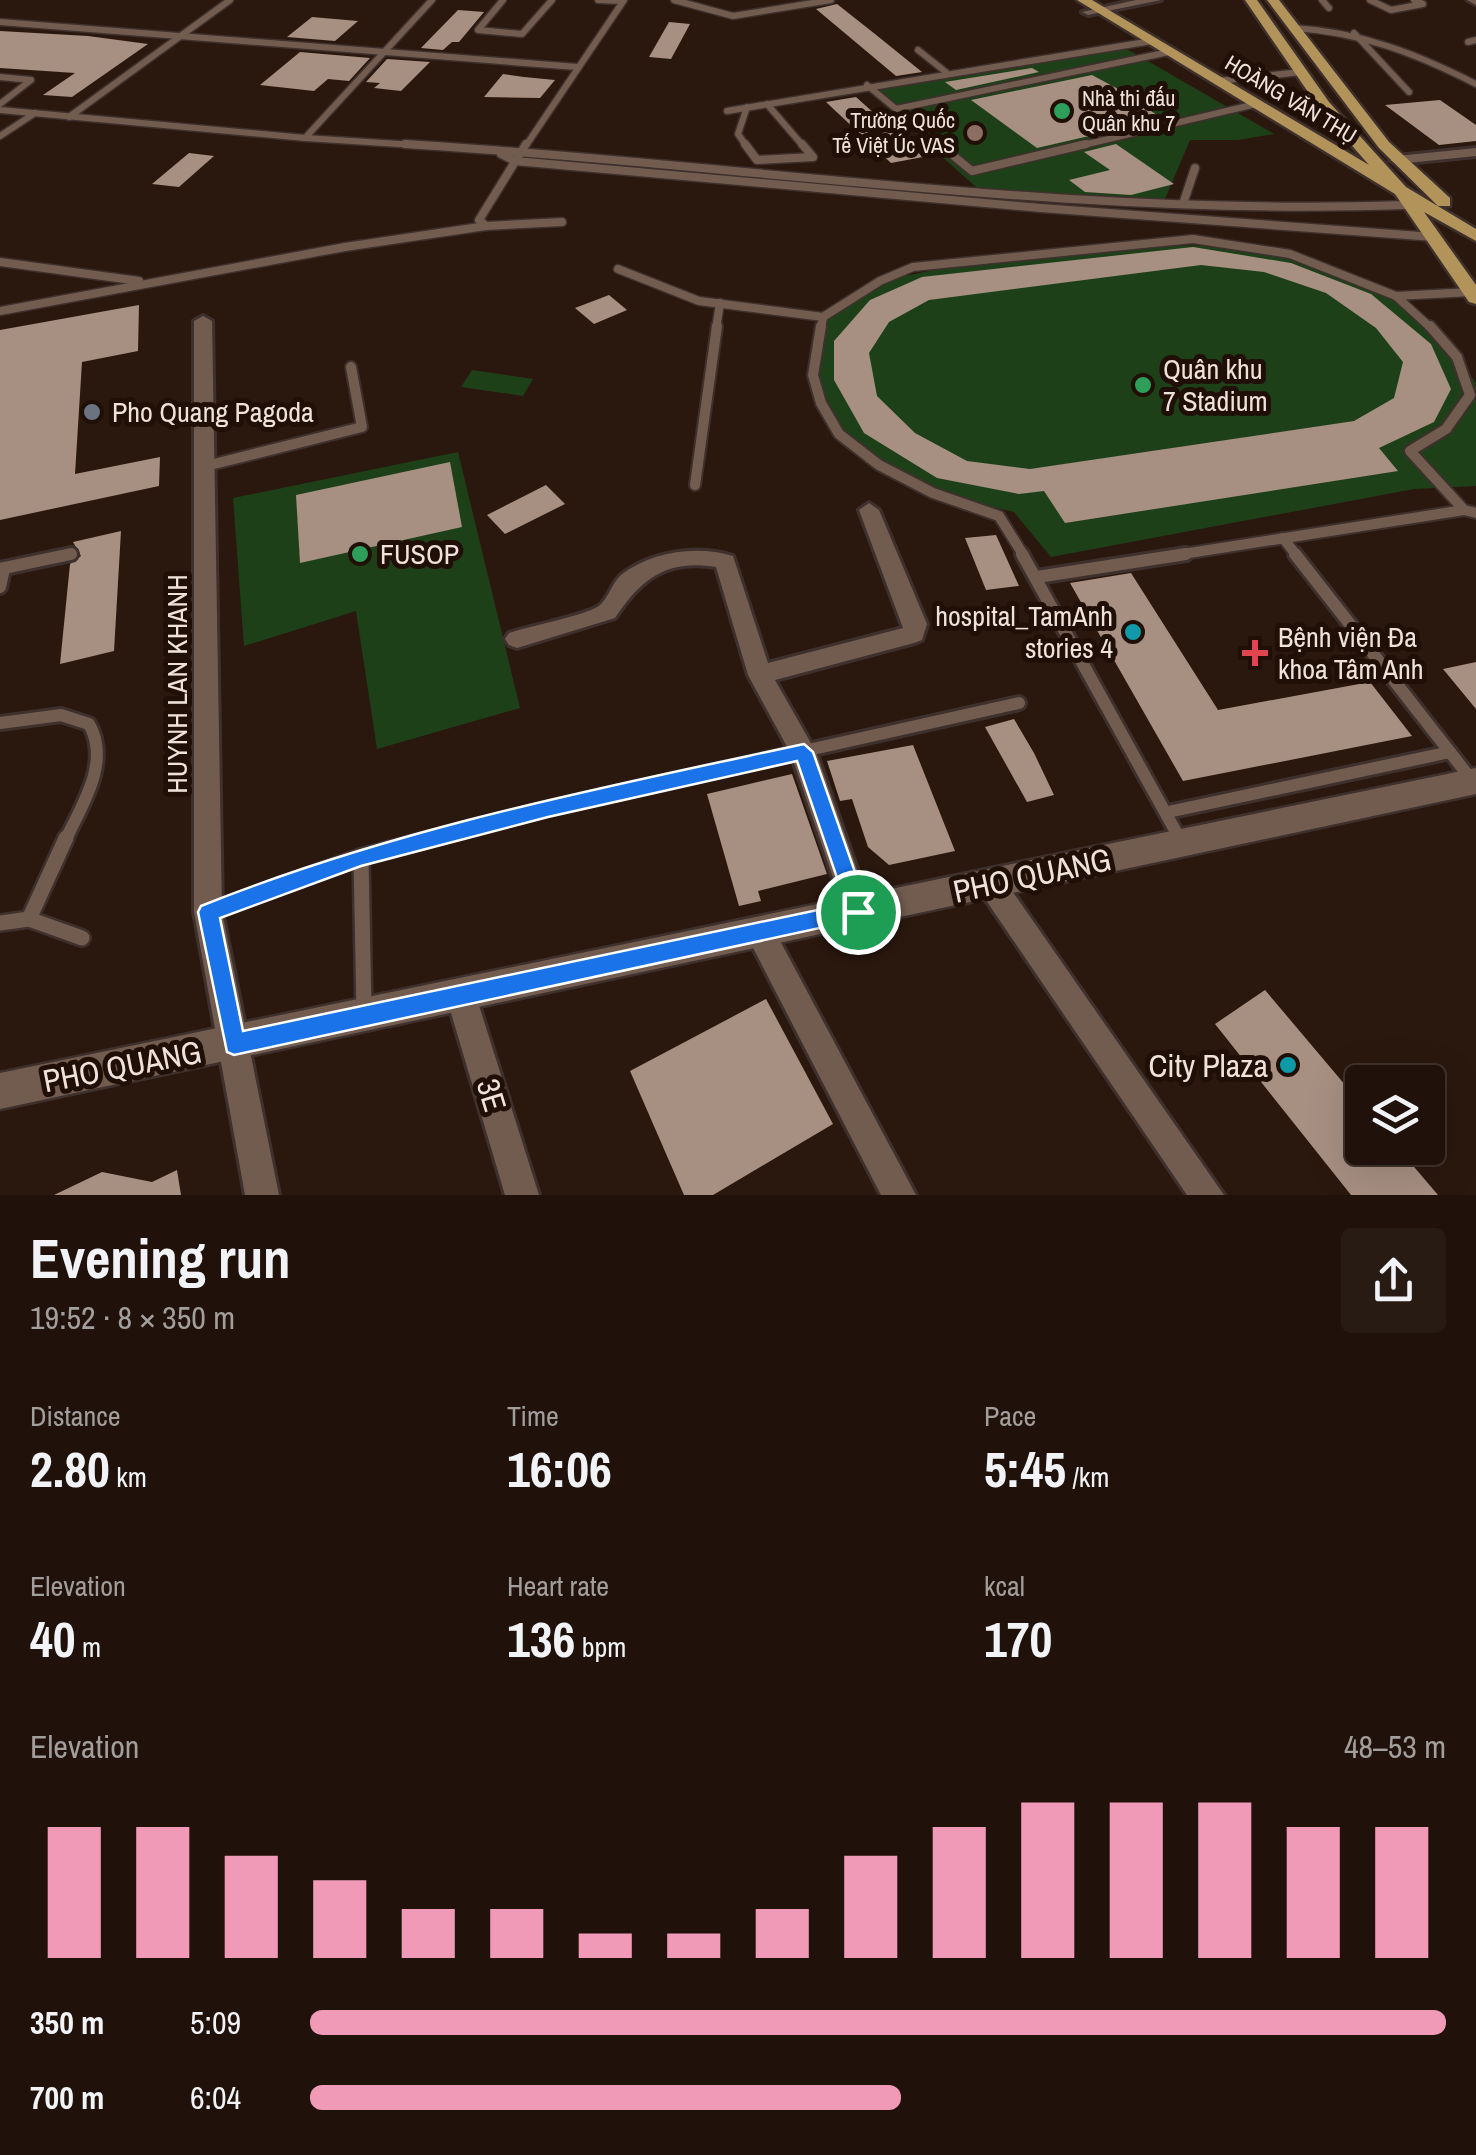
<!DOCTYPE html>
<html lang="en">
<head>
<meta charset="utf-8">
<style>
	:root { --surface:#20120a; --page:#281b13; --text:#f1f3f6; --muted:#a29e9c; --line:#3d322b; --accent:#f09ab7 }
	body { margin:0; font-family:"Archivo Narrow",sans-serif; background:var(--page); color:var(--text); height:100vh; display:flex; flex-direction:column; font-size:38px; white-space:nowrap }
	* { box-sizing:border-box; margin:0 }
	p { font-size:32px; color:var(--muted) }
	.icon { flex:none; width:55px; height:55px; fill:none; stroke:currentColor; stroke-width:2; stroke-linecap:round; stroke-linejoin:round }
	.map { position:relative; height:1195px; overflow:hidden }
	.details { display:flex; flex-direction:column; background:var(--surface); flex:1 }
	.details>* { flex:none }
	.controls { position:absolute; left:1345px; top:1065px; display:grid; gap:20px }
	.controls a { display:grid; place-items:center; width:100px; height:100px; border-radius:10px; background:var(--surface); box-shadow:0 10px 40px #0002,0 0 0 2px var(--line); font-size:50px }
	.pin { position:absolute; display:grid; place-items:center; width:85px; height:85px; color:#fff; margin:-42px; border:5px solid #fff; border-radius:50%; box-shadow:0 2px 10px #0007 }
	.round { display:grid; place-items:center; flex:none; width:105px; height:105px; border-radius:10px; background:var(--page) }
	.head { display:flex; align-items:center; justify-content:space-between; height:170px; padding:0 30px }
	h1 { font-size:55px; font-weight:800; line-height:75px }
	.figures { display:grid; grid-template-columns:repeat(3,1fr); gap:15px; height:170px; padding:10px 30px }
	.figures div { display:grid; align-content:center }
	.figures b { font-size:50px; font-weight:800 }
	.figures small { font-size:28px; font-weight:400 }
	.figures p { font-size:28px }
	.chart { height:280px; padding:20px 30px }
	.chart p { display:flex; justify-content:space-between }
	.chart svg { width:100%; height:180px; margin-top:10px; stroke:var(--accent); stroke-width:6 }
	ul { padding:0 30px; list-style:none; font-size:32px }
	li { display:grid; grid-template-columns:160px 120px 1fr; align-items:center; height:75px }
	li i { height:25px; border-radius:12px; background:var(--accent) }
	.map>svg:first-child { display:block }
</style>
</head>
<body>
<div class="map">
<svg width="1476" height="1195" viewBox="0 0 1476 1195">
	<rect width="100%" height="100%" fill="#2a180e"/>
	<g fill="#1e4019">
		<polygon points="1127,49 1274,134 1238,140 1190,140 1165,199 1112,199 976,187 864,87"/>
		<polygon points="1134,245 1252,246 1396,296 1457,357 1476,383 1476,486 1414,489 1051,557 1014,512 933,493 839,434 813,375 823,317 880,281 989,259"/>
		<polygon points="472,370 533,379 523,396 461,387"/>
		<polygon points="458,452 520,708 377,749 356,611 244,646 233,498"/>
	</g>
	<g fill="#a78f82" fill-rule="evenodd">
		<polygon points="837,4 875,34 922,72 896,76 816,9"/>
		<polygon points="458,10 484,12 459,42 452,42 443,50 421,48"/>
		<polygon points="312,17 358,21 335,41 287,37"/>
		<polygon points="669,22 690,24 671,59 649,57"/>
		<polygon points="0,31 88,36 148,44 72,97 43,95 75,73 0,68"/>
		<polygon points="300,52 370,58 349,81 328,79 314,91 260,85"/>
		<polygon points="387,59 430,62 401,91 374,88 380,83 366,82"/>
		<polygon points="1032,68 1039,72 956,90 945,82"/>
		<polygon points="503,74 524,77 555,80 540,98 484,97"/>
		<polygon points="1092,75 1146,104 1142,105 1163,119 1037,148 971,100"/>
		<polygon points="856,97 923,157 891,163 826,102"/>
		<polygon points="1440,100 1476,125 1476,141 1439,145 1385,105"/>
		<polygon points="1116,144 1174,184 1131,195 1085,192 1069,180 1110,170 1084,152"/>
		<polygon points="189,153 214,156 179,187 152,184"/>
		<path d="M 1193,247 L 1291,263 L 1371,294 L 1431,344 L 1451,389 L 1434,422 L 1379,448 L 1398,471 L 1065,523 L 1044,491 L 1019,494 L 937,478 L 864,433 L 834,380 L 834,341 L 870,300 L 922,277 ZM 1201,265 L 1264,272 L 1326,293 L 1376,328 L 1403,362 L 1394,398 L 1354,421 L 1030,469 L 967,461 L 915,433 L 877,396 L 869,353 L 889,322 L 929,300 Z"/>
		<polygon points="609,295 627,310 594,324 575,308"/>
		<polygon points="139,305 138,351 82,362 75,474 160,457 159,486 0,520 0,330"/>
		<polygon points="450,462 462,527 300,563 296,495"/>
		<polygon points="546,485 565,504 505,534 487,515"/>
		<polygon points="121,531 114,651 60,664 70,564 81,556 73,542"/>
		<polygon points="996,535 1019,586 986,590 965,538"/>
		<polygon points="1131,573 1218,710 1370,682 1412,736 1183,781 1070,583"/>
		<polygon points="1476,662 1476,709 1443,669"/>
		<polygon points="1014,719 1034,753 1054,795 1027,802 985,727"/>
		<polygon points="913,745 955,851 889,865 868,847 852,799 840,801 827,761"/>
		<polygon points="792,774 827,874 758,891 761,901 739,906 707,794"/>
		<polygon points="1265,990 1362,1105 1362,1148 1398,1148 1438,1195 1351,1195 1215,1024"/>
		<polygon points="766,999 833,1124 713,1195 684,1195 630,1071"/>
		<polygon points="177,1170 181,1195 54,1195 102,1172 152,1182"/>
	</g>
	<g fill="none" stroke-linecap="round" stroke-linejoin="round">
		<g stroke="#3e302c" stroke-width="9">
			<g id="lane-far4">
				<polyline points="432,0 305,138 446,147"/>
				<polyline points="503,0 478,30 522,34 552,0"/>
				<polyline points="598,0 623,1"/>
				<polyline points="674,0 733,16 831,0"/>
				<polyline points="1322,0 1329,8"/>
				<polyline points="1370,0 1391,10 1423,4 1414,0"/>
				<polyline points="0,22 577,67"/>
				<path d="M 1294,28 C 1361,32 1417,54 1476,84"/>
				<polyline points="1354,33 1409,92"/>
				<polyline points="1468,42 1476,40"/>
				<polyline points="918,50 947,73"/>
				<polyline points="0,77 31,80 0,104"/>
				<polyline points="1218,81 1301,72"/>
				<polyline points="867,85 942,147"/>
				<polyline points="767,104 804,147"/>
				<polyline points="747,107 738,134 747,147"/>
				<polyline points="896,109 1169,52"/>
				<polyline points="0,110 305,138"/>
				<polyline points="727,111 1152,41"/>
				<polyline points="69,117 230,0"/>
				<polyline points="0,136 35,113"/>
				<polyline points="525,147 624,0"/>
				<polyline points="1075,147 1256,104"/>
			</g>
		</g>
		<g stroke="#3e302c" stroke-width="11">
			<g id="lane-far3">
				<path d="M 405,144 C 738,164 1069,217 1404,205"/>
				<polyline points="526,144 479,220 486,226 562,222"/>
				<polyline points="745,144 757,160 813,157 802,144"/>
				<polyline points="939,144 972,171 1086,144"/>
				<polyline points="501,154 515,161 1041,208 1434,237"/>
				<polyline points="1183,204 1195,168"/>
				<polyline points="0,262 139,281"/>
				<polyline points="618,269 699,301 823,317"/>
				<polyline points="1396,296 1471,292"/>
				<polyline points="0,311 345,247 486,226"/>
				<polyline points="716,329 720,303"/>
				<polyline points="821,329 823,317 880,281 913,267 1193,239 1290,254 1396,296 1432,329"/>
			</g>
		</g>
		<g stroke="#3e302c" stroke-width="14">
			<g id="lane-far2">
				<polyline points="821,326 813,375 821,403 839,434 879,465 933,493 999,516 1024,556"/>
				<polyline points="1430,326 1457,357 1470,395 1446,429 1410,451 1464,510"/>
				<polyline points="206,466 362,427 351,367"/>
				<polyline points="695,485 717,326"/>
				<polyline points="1283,538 1297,556"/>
				<polyline points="61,556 71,554"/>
				<polyline points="1170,556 1464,510 1476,513"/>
			</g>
		</g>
		<g stroke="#3e302c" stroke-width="18">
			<g id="lane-far1">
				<polyline points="1022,554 1181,841"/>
				<polyline points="1295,554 1471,779"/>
				<polyline points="0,569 71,554"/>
				<polyline points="1037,577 1186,554"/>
				<polyline points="0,587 4,569"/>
				<path d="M 0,723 L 61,715 L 89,724 C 111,762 82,805 65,841"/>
				<polyline points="1168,812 1450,752"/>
				<polyline points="424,841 548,808 1019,703"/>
			</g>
		</g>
		<g stroke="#3e302c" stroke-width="20">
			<g id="lane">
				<polyline points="1179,838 1182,843"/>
				<polyline points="361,857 364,1013"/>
				<polyline points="208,912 361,857 433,838"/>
				<polyline points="29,919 66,838"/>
				<polyline points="0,923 29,919 82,938"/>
			</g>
		</g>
		<g stroke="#3e302c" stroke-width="6">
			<g id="street">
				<polygon points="1136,0 1161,0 1088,15 1082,12"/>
				<polygon points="1476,148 1476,156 1397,164 1390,160 1397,156"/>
				<polygon points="203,316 212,321 222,912 279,1195 245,1195 194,912 194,321"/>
				<path d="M 869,503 L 879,510 L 927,624 L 922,640 L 914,643 L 775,680 L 816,752 L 872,912 L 868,922 L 858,926 L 848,922 L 791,754 L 748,675 L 716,567 C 666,559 641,579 615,618 L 517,648 L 509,645 L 505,639 L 509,633 C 529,626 584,616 599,606 C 608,599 612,583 621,575 C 651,551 698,545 733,556 L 768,663 L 903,628 L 859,510 Z"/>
				<polygon points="991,871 1001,875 1224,1195 1187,1195 981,893 977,884 981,875"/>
				<polygon points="760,918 770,922 916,1195 881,1195 750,942 746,932 750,922"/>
				<polygon points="461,981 472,985 476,996 539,1195 505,1195 446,996 450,985"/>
			</g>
		</g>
		<g stroke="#3e302c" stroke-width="5">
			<g id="secondary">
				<polygon points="1467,0 1476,0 1476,5"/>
				<polygon points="1476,768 1476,794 0,1109 0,1073"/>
			</g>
		</g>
		<g stroke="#3e302c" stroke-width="5">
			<g id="primary">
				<polygon points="1077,0 1092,0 1369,165 1319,108 1245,0 1257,0 1329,102 1406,187 1476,229 1476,241 1424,212 1476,285 1476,304 1469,302 1395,194"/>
				<polygon points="1267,0 1279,0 1389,142 1450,198 1450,206 1438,206 1379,148"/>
			</g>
		</g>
		<use href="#lane-far4" stroke="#725c50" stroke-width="6"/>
		<use href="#lane-far3" stroke="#725c50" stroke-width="8"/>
		<use href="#lane-far2" stroke="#725c50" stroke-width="10"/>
		<use href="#lane-far1" stroke="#725c50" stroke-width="12"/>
		<use href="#lane" stroke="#725c50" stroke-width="15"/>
		<use href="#street" fill="#725c50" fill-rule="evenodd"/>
		<use href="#secondary" fill="#725c50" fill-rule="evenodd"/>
		<use href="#primary" fill="#b2945b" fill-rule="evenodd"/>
	</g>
	<path fill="#1a73e8" stroke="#fff" stroke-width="2.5" fill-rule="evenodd" d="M 804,744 L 813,752 L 869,912 L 866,918 L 234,1055 L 227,1052 L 198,912 L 201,906 C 395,828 600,788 804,744 ZM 797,761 L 846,904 L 243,1031 L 220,918 L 361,866 L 548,817 Z"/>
	<g fill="#2e9e5b" stroke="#200f06" stroke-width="4">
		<circle cx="1062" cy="111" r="10"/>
		<circle cx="1143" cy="385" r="10"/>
		<circle cx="360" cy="554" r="10"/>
	</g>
	<circle fill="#8d6e63" stroke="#200f06" stroke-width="4" cx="975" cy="133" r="10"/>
	<circle fill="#6b7280" stroke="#200f06" stroke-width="4" cx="92" cy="412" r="10"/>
	<g fill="#0f9aa8" stroke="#200f06" stroke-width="4">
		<circle cx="1133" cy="632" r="10"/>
		<circle cx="1288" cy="1065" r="10"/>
	</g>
	<path fill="#e0444e" stroke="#200f06" stroke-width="4" d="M1250 638h10v10h10v10h-10v10h-10v-10h-10v-10h10z"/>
	<g text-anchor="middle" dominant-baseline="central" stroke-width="10" stroke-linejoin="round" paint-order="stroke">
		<g font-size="22" fill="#efe2db" stroke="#200f06" text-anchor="start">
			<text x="1082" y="98">Nhà thi đấu<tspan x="1082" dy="25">Quân khu 7</tspan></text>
			<text x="955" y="120" text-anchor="end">Trường Quốc<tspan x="955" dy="25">Tế Việt Úc VAS</tspan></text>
		</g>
		<g font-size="22" fill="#efe2db" stroke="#200f06">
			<text transform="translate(1291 99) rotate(31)">HOÀNG VĂN THỤ</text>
		</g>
		<g font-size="28" fill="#efe2db" stroke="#200f06" text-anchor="start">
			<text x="1163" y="369">Quân khu<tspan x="1163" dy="32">7 Stadium</tspan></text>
			<text x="112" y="412">Pho Quang Pagoda</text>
			<text x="380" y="554">FUSOP</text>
			<text x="1113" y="616" text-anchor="end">hospital_TamAnh<tspan x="1113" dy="32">stories 4</tspan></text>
			<text x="1278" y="637">Bệnh viện Đa<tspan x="1278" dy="32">khoa Tâm Anh</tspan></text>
		</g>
		<g font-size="28" fill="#efe2db" stroke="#200f06">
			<text transform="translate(177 684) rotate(-90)">HUYNH LAN KHANH</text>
		</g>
		<g font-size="32" fill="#efe2db" stroke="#200f06">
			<text transform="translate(1032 875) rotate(-12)">PHO QUANG</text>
			<text transform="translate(122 1066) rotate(-11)">PHO QUANG</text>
			<text transform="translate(492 1095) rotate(73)">3E</text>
		</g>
		<g font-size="32" fill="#efe2db" stroke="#200f06" text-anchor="end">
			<text x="1268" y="1065">City Plaza</text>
		</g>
	</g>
</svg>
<div class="controls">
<a><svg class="icon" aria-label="layers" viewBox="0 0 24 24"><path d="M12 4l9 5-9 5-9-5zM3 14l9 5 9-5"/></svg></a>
</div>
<div class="pin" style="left:858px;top:912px;background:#1e9e55"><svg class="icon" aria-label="arrive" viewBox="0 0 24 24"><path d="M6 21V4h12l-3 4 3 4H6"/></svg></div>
</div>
<section class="details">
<div class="head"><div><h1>Evening run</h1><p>19:52 · 8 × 350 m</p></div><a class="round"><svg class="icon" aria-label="share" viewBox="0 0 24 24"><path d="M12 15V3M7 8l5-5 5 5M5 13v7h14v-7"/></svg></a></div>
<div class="figures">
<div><p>Distance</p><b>2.80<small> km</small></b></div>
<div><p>Time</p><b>16:06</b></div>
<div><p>Pace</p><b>5:45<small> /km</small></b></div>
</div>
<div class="figures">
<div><p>Elevation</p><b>40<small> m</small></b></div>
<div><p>Heart rate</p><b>136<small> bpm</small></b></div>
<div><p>kcal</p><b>170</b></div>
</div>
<div class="chart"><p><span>Elevation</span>48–53 m</p>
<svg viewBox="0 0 160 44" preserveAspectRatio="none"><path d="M5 44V12M15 44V12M25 44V19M35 44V25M45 44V32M55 44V32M65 44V38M75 44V38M85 44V32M95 44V19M105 44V12M115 44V6M125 44V6M135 44V6M145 44V12M155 44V12"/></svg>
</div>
<ul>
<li><b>350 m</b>5:09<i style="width:100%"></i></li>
<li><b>700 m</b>6:04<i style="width:52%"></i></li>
</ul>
</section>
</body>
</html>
